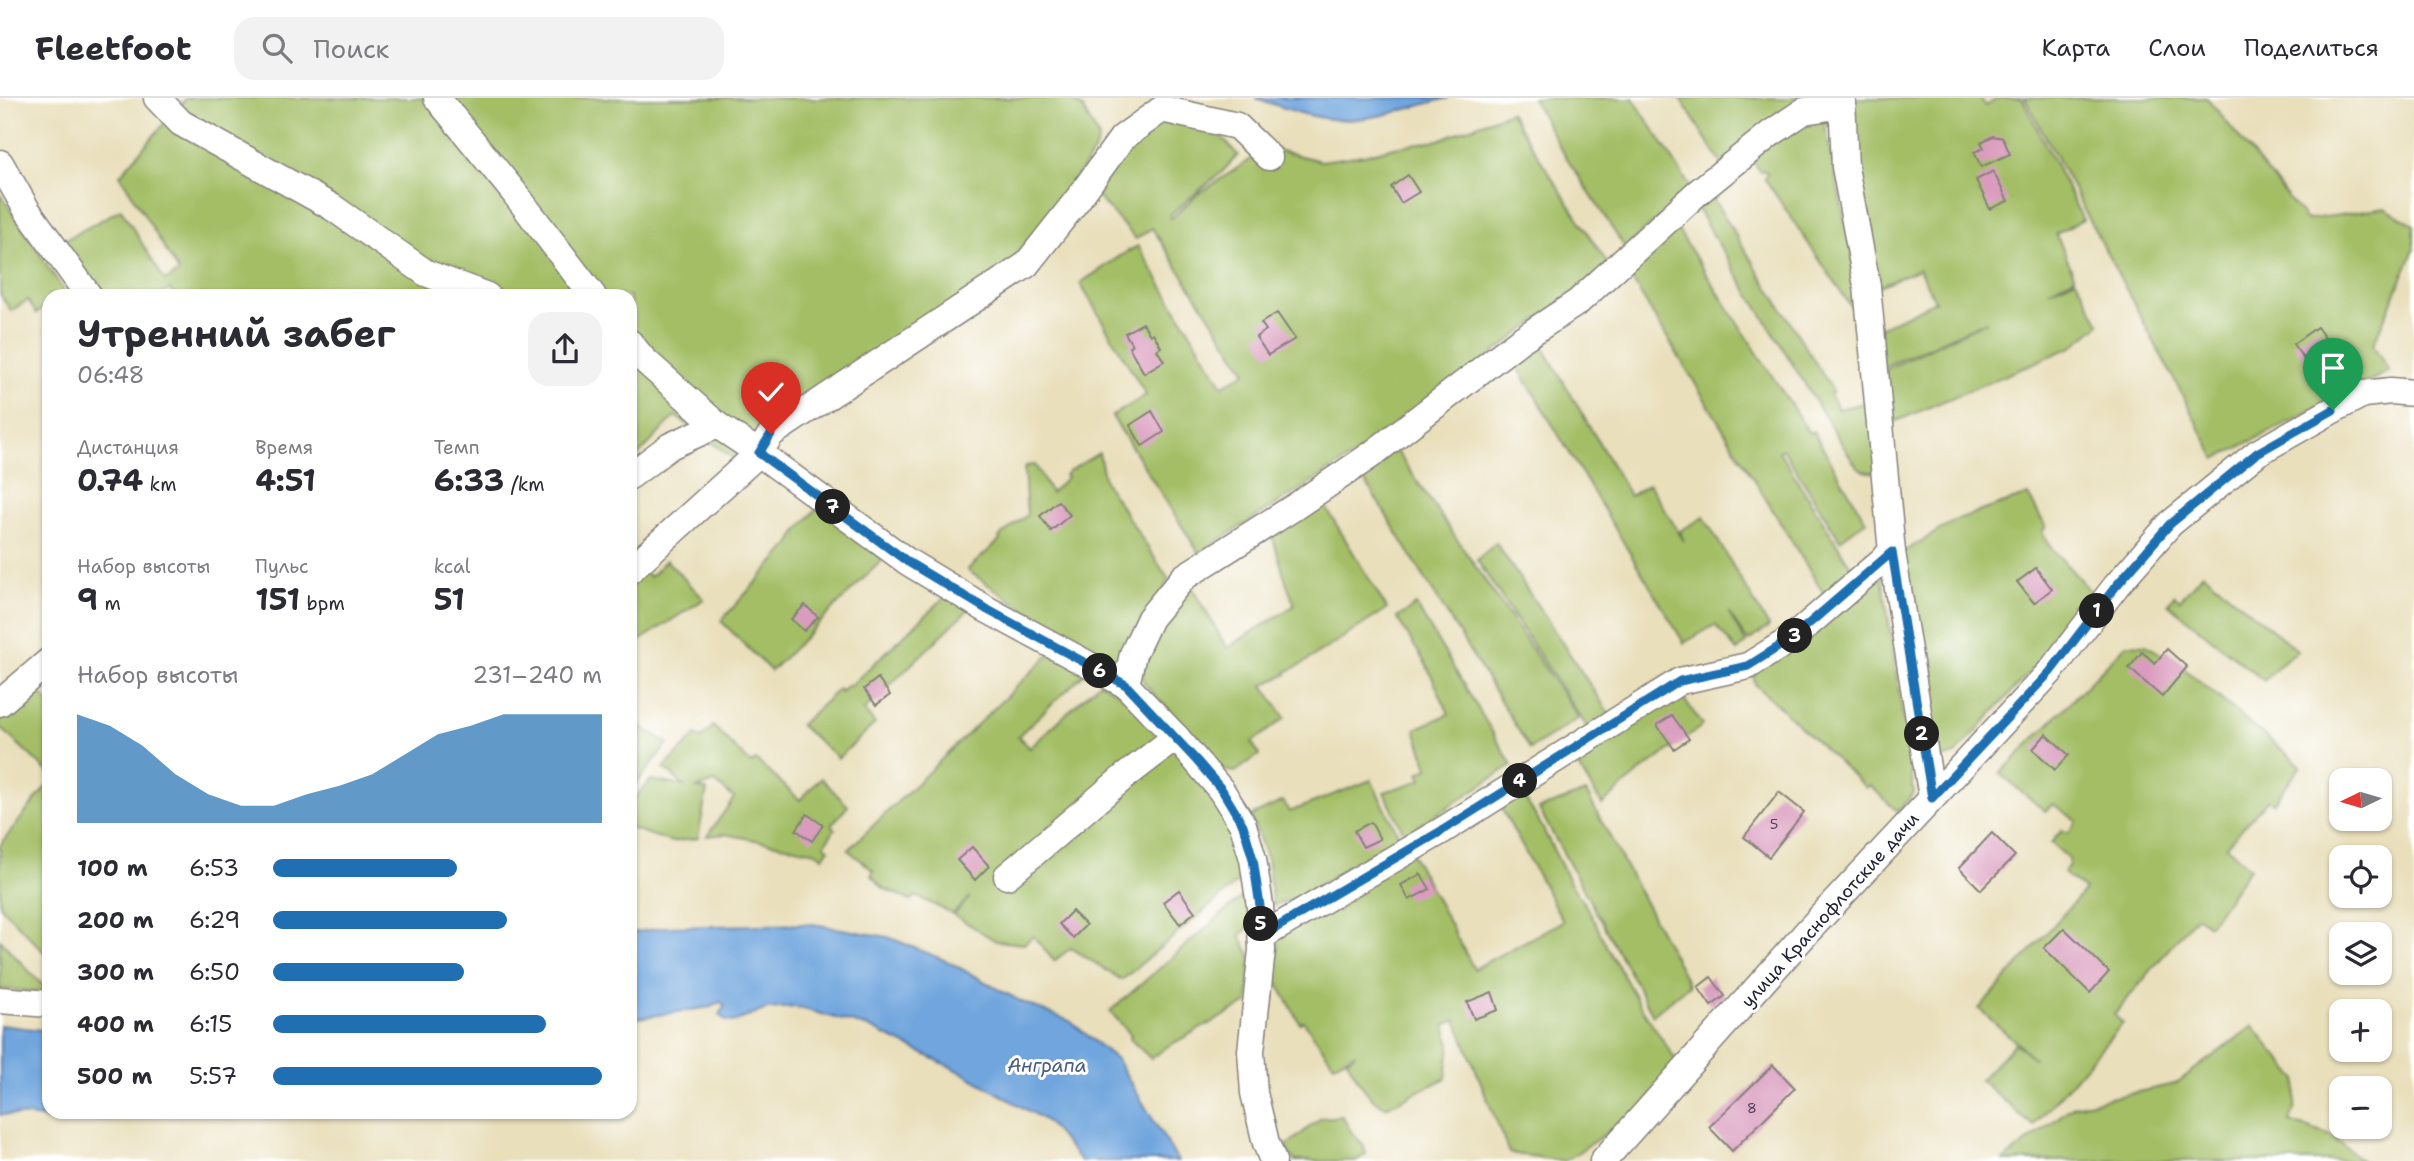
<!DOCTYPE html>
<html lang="ru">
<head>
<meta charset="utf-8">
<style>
	:root { --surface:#fff; --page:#f2f2f3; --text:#2b2b33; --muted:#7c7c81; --line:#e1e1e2; --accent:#1f6fb2 }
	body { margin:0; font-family:"Shantell Sans",sans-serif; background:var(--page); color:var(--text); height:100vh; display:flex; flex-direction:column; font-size:26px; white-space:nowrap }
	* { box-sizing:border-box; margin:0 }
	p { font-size:23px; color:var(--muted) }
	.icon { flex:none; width:38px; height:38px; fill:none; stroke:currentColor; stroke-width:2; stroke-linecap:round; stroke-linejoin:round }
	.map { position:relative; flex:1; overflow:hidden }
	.sheet { position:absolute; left:42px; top:191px; width:595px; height:830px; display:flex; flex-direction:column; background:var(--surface); border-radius:21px; box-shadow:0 2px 5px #0004 }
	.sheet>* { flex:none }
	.needle { width:46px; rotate:265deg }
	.tools { position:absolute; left:2329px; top:670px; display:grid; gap:14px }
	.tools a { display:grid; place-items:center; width:63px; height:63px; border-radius:14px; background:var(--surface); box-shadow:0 2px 5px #0004; font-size:35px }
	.pin { position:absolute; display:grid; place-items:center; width:60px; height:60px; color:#fff; margin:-72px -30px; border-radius:50% 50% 50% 0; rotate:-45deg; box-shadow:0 0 7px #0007 }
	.pin .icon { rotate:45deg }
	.km { position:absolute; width:35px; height:35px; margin:-18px; border-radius:50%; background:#222; color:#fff; font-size:19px; line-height:35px; text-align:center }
	.round { display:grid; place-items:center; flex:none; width:74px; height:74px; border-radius:21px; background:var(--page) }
	.headline { display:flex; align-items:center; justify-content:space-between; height:119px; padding:0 35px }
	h1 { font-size:38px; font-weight:700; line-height:52px }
	.metrics { display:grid; grid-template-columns:repeat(3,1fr); gap:10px; height:119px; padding:7px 35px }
	.metrics div { display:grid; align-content:center }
	.metrics b { font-size:30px; font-weight:700 }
	.metrics small { font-size:19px; font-weight:400 }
	.metrics p { font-size:19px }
	.chart { height:196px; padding:14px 35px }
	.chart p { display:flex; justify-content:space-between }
	.chart svg { width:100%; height:126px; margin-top:7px; fill:var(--accent); opacity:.7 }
	ul { padding:0 35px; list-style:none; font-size:23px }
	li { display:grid; grid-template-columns:112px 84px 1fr; align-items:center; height:52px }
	li i { height:18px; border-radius:9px; background:var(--accent) }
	header { display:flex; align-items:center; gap:42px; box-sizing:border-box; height:98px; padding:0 35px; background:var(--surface); border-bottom:2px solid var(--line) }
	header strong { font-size:33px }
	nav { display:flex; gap:38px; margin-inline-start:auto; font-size:24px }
	.search { width:490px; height:63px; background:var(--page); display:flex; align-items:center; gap:18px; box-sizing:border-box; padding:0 24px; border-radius:21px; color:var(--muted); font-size:26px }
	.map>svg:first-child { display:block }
</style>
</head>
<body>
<header>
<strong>Fleetfoot</strong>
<div class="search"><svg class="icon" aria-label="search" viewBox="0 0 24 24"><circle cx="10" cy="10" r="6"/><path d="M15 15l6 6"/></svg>Поиск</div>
<nav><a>Карта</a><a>Слои</a><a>Поделиться</a></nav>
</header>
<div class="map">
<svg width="2414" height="1063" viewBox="0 0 2414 1063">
	<rect width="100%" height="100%" fill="#fff"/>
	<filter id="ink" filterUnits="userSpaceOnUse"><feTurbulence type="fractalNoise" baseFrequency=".0143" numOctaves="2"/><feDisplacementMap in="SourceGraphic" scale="14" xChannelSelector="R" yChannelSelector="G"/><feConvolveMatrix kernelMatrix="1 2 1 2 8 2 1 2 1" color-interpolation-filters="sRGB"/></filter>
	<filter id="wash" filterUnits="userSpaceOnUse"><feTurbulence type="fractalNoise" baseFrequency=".00686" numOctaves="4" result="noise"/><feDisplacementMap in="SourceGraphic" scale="28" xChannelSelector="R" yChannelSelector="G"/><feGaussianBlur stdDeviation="1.57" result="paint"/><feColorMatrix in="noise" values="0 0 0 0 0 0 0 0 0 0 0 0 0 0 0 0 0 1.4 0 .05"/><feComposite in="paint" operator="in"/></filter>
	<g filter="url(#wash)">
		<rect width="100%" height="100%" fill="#e9dfbb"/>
		<g fill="#a3be65" stroke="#627050" stroke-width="2">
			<polygon points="186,0 1070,0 1083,11 1099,40 1094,54 1043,126 1009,165 736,362 675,318 630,366 630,198 175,198 170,191 160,198 87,198 54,148 121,111 165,183 179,174 120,77"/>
			<polygon points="1532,0 1633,0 1692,91 1625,150 1559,48"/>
			<polygon points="1680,0 1811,0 1723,68"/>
			<polygon points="1846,0 1980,0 1985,8 1999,0 2022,0 2083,122 2056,136 2075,179 2049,193 2076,181 2100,226 2072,249 1887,327 1882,273 1987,223 1881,270 1877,231 1935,203 1919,171 1872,191"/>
			<polygon points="2025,0 2207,0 2306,122 2385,110 2414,127 2414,152 2373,247 2389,273 2216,361"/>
			<path d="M 1510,14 L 1609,168 L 1380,341 L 1199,455 L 1112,318 L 1146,297 L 1080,185 C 1100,173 1117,158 1138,148 L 1223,288 L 1246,274 L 1152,130 L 1136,141 L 1091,92 L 1114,41 L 1180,18 L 1222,39 L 1238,57 L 1222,74 L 1169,117 L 1171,120 L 1198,96 L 1262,54 L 1277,52 L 1321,63 L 1364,57 L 1394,49 L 1439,42 Z"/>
			<polygon points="1822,14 1856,175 1858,219 1765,81 1768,75 1763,72 1761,74 1751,60"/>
			<path d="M 1709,94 L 1833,293 L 1830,296 L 1838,311 L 1870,304 L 1876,374 C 1863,376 1857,369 1850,359 L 1703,121 L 1695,106 Z"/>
			<polygon points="0,96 66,196 49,198 49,207 36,215 28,202 11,213 0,196"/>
			<polygon points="1674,126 1809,335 1813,333 1866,423 1840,442 1783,351 1779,353 1855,475 1824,496 1624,169"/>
			<polygon points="1538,240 1630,398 1649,386 1684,443 1680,433 1704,419 1769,529 1748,543 1728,514 1746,545 1737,553 1715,527 1684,545 1510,256"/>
			<polygon points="1393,348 1579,620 1530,651 1359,373"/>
			<polygon points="1099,355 1105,384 1169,482 1114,570 1067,541 967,472 1000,442 999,439 1027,417 1024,372 1026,368 1035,367 1051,395 1067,379 1065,377 1069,373"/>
			<polygon points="2028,397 2046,429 2042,434 2048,446 2092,495 2079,511 2082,515 1955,657 1937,662 1900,456 1958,421"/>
			<path d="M 1321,401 L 1387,511 L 1302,566 L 1286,574 L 1287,576 L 1263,587 L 1285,620 L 1252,644 L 1259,657 L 1235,674 L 1223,672 L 1144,585 L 1141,574 L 1154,529 L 1189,484 L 1227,550 L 1295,507 C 1285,485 1280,461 1272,438 L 1282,434 L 1285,424 Z"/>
			<polygon points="817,410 883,461 771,573 721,523 791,445 797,434"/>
			<polygon points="1496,445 1612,620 1671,584 1703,627 1636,677 1602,707 1564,645 1589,632 1477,462"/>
			<polygon points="666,462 704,501 630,549 630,476 639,468 650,479"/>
			<polygon points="2203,475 2298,553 2285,562 2264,583 2168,506 2174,497 2180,502"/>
			<polygon points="1882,477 1914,695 1898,714 1869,687 1866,690 1755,586 1752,569"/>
			<polygon points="946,498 969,511 864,612 875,626 838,660 800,627 839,591 841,594 848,586 850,588"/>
			<polygon points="1416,507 1512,667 1405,737 1384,694 1422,682 1419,675 1428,670 1415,631 1449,616 1427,568 1397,520"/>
			<polygon points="2127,546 2146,547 2181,568 2301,668 2273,705 2268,701 2226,748 2250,770 2209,827 2196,818 2114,917 2123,925 2033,1028 1980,982 2015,945 2035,961 1979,911 2085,792 2063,775 2069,767 2068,760 2051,745 2062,732 2068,735 2077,723 2053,706 2045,713 2000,676"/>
			<polygon points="1052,554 1086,574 1018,638 1030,650 1100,584 1123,598 1210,686 1250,774 1122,882 1071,850 1054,863 1033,838 1024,846 996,843 954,817 970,799 953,816 916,798 911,803 883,790 871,777 874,773 848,752"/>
			<polygon points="28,584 49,604 49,675 0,629 0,607"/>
			<polygon points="630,622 668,645 640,681 630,690"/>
			<polygon points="713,628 751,666 756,662 800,702 821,680 848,708 832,726 835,731 824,747 829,750 823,759 816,754 725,736 707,738 734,700 715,684 697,690 707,692 698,740 672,744 630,730 630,705 651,682 684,688 664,670 696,637 701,641"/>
			<polygon points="1371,682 1399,738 1301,798 1273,808 1267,761 1251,718 1283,703 1289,714"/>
			<path d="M 1514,682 L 1541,727 L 1570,785 L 1590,814 L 1607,849 L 1641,909 L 1676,962 L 1642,1011 L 1565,1063 L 1509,1055 L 1456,922 L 1445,927 L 1450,947 L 1446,980 L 1386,1009 C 1366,1000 1358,981 1347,962 L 1356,955 L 1334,966 L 1303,923 L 1300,925 L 1276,882 L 1279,828 L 1410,752 L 1474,871 L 1563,823 L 1493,695 Z"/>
			<polygon points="49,685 49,859 0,808 0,747"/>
			<polygon points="1586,694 1689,887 1653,917 1539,711"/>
			<polygon points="1256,787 1257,821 1240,838 1251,859 1248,905 1168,948 1151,961 1129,940 1131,937 1110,913"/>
			<polygon points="0,842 49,894 0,891"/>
			<polygon points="2253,928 2297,981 2295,1009 2290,1024 2332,1038 2362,1063 2003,1063 2073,1008 2175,986"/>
			<polygon points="1342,1018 1352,1035 1363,1047 1366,1056 1356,1063 1295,1063 1285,1049 1321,1020"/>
		</g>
		<g fill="#6fa5dd" stroke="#48648c" stroke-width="2">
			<path d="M 1255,0 L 1449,0 C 1413,8 1366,26 1330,21 C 1304,18 1279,8 1255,0 Z"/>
			<polygon points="813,826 888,839 949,864 1022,904 1070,923 1117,962 1178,1063 1081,1063 1046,1023 961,974 868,929 796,909 767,911 734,924 726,923 720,917 725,907 720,904 711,909 638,920 630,924 630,835 666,829"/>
			<path d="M 0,927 L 49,933 L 49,1013 L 171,1013 C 136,1019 97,1022 61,1022 C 40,1021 21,1015 0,1017 Z"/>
		</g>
		<g id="blocks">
			<g fill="#da9bbe">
				<polygon points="1993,38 2003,40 2010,56 1981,69 1974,54 1984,50 1981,44"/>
				<polygon points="1993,73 2008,103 1990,111 1976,82"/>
				<polygon points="1408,77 1419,94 1401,105 1391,89"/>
				<polygon points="1277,215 1295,241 1268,257 1256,239 1266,232 1261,225"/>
				<polygon points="1143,225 1150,237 1153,235 1161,249 1157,252 1164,263 1144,275 1129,249 1132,247 1125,235"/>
				<polygon points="2317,229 2337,257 2313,274 2293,246"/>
				<polygon points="1152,313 1164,334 1142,348 1130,327"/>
				<polygon points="1058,403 1070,417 1051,433 1040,418"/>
				<polygon points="2036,470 2052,491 2034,505 2017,484"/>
				<polygon points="805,507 818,519 804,533 791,521"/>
				<polygon points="2167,551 2187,569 2162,599 2129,570 2142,554 2155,565"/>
				<polygon points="878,580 890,597 876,607 864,591"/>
				<polygon points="1672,617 1689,641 1674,651 1657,627"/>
				<polygon points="2046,636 2069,657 2055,672 2033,651"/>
				<polygon points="1779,694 1804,714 1769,759 1744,739"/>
				<polygon points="807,716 823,727 812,743 796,732"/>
				<polygon points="1371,724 1380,741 1363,749 1354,733"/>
				<polygon points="1992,735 2015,758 1981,792 1959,770"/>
				<polygon points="972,749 989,768 975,782 957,762"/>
				<polygon points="1421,776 1430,791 1409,802 1401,787"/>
				<polygon points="1179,792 1195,814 1180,826 1163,804"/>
				<polygon points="1072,813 1086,827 1073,840 1059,826"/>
				<polygon points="2064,830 2109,874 2090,895 2044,850"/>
				<polygon points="1711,879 1725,898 1711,908 1698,889"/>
				<polygon points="1492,894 1498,912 1474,921 1467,904"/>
				<polygon points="1773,967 1795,990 1732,1053 1709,1029"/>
			</g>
		</g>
	</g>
	<g filter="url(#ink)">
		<use href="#blocks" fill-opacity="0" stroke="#86807b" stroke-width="2"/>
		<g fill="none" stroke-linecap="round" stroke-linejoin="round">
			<g stroke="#86807b" stroke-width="29">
				<g id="minor">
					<polyline points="157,0 181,25 332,109 426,175 487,198"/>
					<polyline points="437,0 513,93 593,198"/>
					<polyline points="1842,0 1845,69 1867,188 1892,454 1932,700"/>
					<polyline points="0,65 27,112 89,198"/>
					<polyline points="630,245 643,261 717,327"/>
					<polyline points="630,378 670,348 717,327 759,355 908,464 986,511 1126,587 1176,639 1221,692 1243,727 1253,761 1260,808 1262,852 1251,953 1254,995 1266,1045 1273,1063"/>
					<polyline points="630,472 759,355 771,336 1026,167 1078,101 1122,40 1162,11 1237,28 1269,59"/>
					<polyline points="1126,587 1133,556 1150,520 1184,479 1293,410 1371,357 1519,243 1578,204 1697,95 1770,36 1804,13 1843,7"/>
					<polyline points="0,605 49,563"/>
					<polyline points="1007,778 1124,679 1176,639"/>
					<polyline points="1262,838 1443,732 1680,583 1748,568 1791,541 1892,454"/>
					<polyline points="0,902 49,906"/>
					<polyline points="1603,1063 1807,834 2050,574 2116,488 2170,426 2257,355 2333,312 2363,296 2391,293 2414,295"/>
				</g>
			</g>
			<use href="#minor" stroke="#fff" stroke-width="26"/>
		</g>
	</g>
	<g fill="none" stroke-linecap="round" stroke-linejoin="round" filter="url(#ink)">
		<g stroke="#fff" stroke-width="14">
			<polyline id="route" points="771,336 759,355 908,464 986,511 1126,587 1197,663 1222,692 1243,727 1253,761 1260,808 1262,838 1443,732 1680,583 1748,568 1791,541 1892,454 1932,700 2050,574 2116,488 2170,426 2257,355 2333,312"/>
		</g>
		<use href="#route" stroke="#1f6fb2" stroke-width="9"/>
	</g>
	<g text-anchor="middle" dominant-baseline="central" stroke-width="6" stroke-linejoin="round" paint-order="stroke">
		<g font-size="14" fill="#50405c">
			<text x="1774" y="726">5</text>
			<text x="1752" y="1010">8</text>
		</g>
		<g font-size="18" fill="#22223b" stroke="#fff">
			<text transform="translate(1830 812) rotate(-48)">улица Краснофлотские дачи</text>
		</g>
		<g font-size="19" font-style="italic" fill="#455d84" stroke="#fff">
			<text x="1047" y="967">Анграпа</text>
		</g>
	</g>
</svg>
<div class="tools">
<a><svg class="needle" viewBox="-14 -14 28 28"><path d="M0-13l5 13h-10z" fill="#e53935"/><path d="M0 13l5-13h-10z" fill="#7c7c81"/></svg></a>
<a><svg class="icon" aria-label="locate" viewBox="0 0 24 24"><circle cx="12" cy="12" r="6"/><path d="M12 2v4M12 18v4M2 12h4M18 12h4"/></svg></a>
<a><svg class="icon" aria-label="layers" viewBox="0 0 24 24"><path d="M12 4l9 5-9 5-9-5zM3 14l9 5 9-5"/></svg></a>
<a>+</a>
<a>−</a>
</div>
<div class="pin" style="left:2333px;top:312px;background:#1e9e55"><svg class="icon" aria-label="arrive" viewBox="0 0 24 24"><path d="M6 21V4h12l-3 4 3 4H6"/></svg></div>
<div class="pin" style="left:771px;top:336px;background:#d93025"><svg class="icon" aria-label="check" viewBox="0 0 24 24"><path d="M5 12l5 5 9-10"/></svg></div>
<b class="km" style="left:2097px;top:513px">1</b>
<b class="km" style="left:1922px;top:636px">2</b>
<b class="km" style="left:1795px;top:538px">3</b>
<b class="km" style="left:1520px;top:683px">4</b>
<b class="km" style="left:1261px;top:826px">5</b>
<b class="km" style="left:1100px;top:573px">6</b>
<b class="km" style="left:833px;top:409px">7</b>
<section class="sheet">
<div class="headline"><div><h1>Утренний забег</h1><p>06:48</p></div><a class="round"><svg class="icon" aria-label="share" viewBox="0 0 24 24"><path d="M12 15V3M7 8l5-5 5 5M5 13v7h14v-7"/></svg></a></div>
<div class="metrics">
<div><p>Дистанция</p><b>0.74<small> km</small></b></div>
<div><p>Время</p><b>4:51</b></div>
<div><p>Темп</p><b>6:33<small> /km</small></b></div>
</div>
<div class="metrics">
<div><p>Набор высоты</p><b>9<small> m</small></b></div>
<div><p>Пульс</p><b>151<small> bpm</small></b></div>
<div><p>kcal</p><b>51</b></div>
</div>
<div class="chart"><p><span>Набор высоты</span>231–240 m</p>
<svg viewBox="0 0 160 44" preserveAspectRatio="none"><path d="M0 44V6L10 10L20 17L30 27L40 34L50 38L60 38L70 34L80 31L90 27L100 20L110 13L120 10L130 6L140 6L150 6L160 6V44z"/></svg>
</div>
<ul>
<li><b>100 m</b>6:53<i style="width:56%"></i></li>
<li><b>200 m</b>6:29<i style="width:71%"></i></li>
<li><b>300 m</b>6:50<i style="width:58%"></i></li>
<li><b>400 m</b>6:15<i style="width:83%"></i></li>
<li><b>500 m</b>5:57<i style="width:100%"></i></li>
</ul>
</section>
</div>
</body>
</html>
